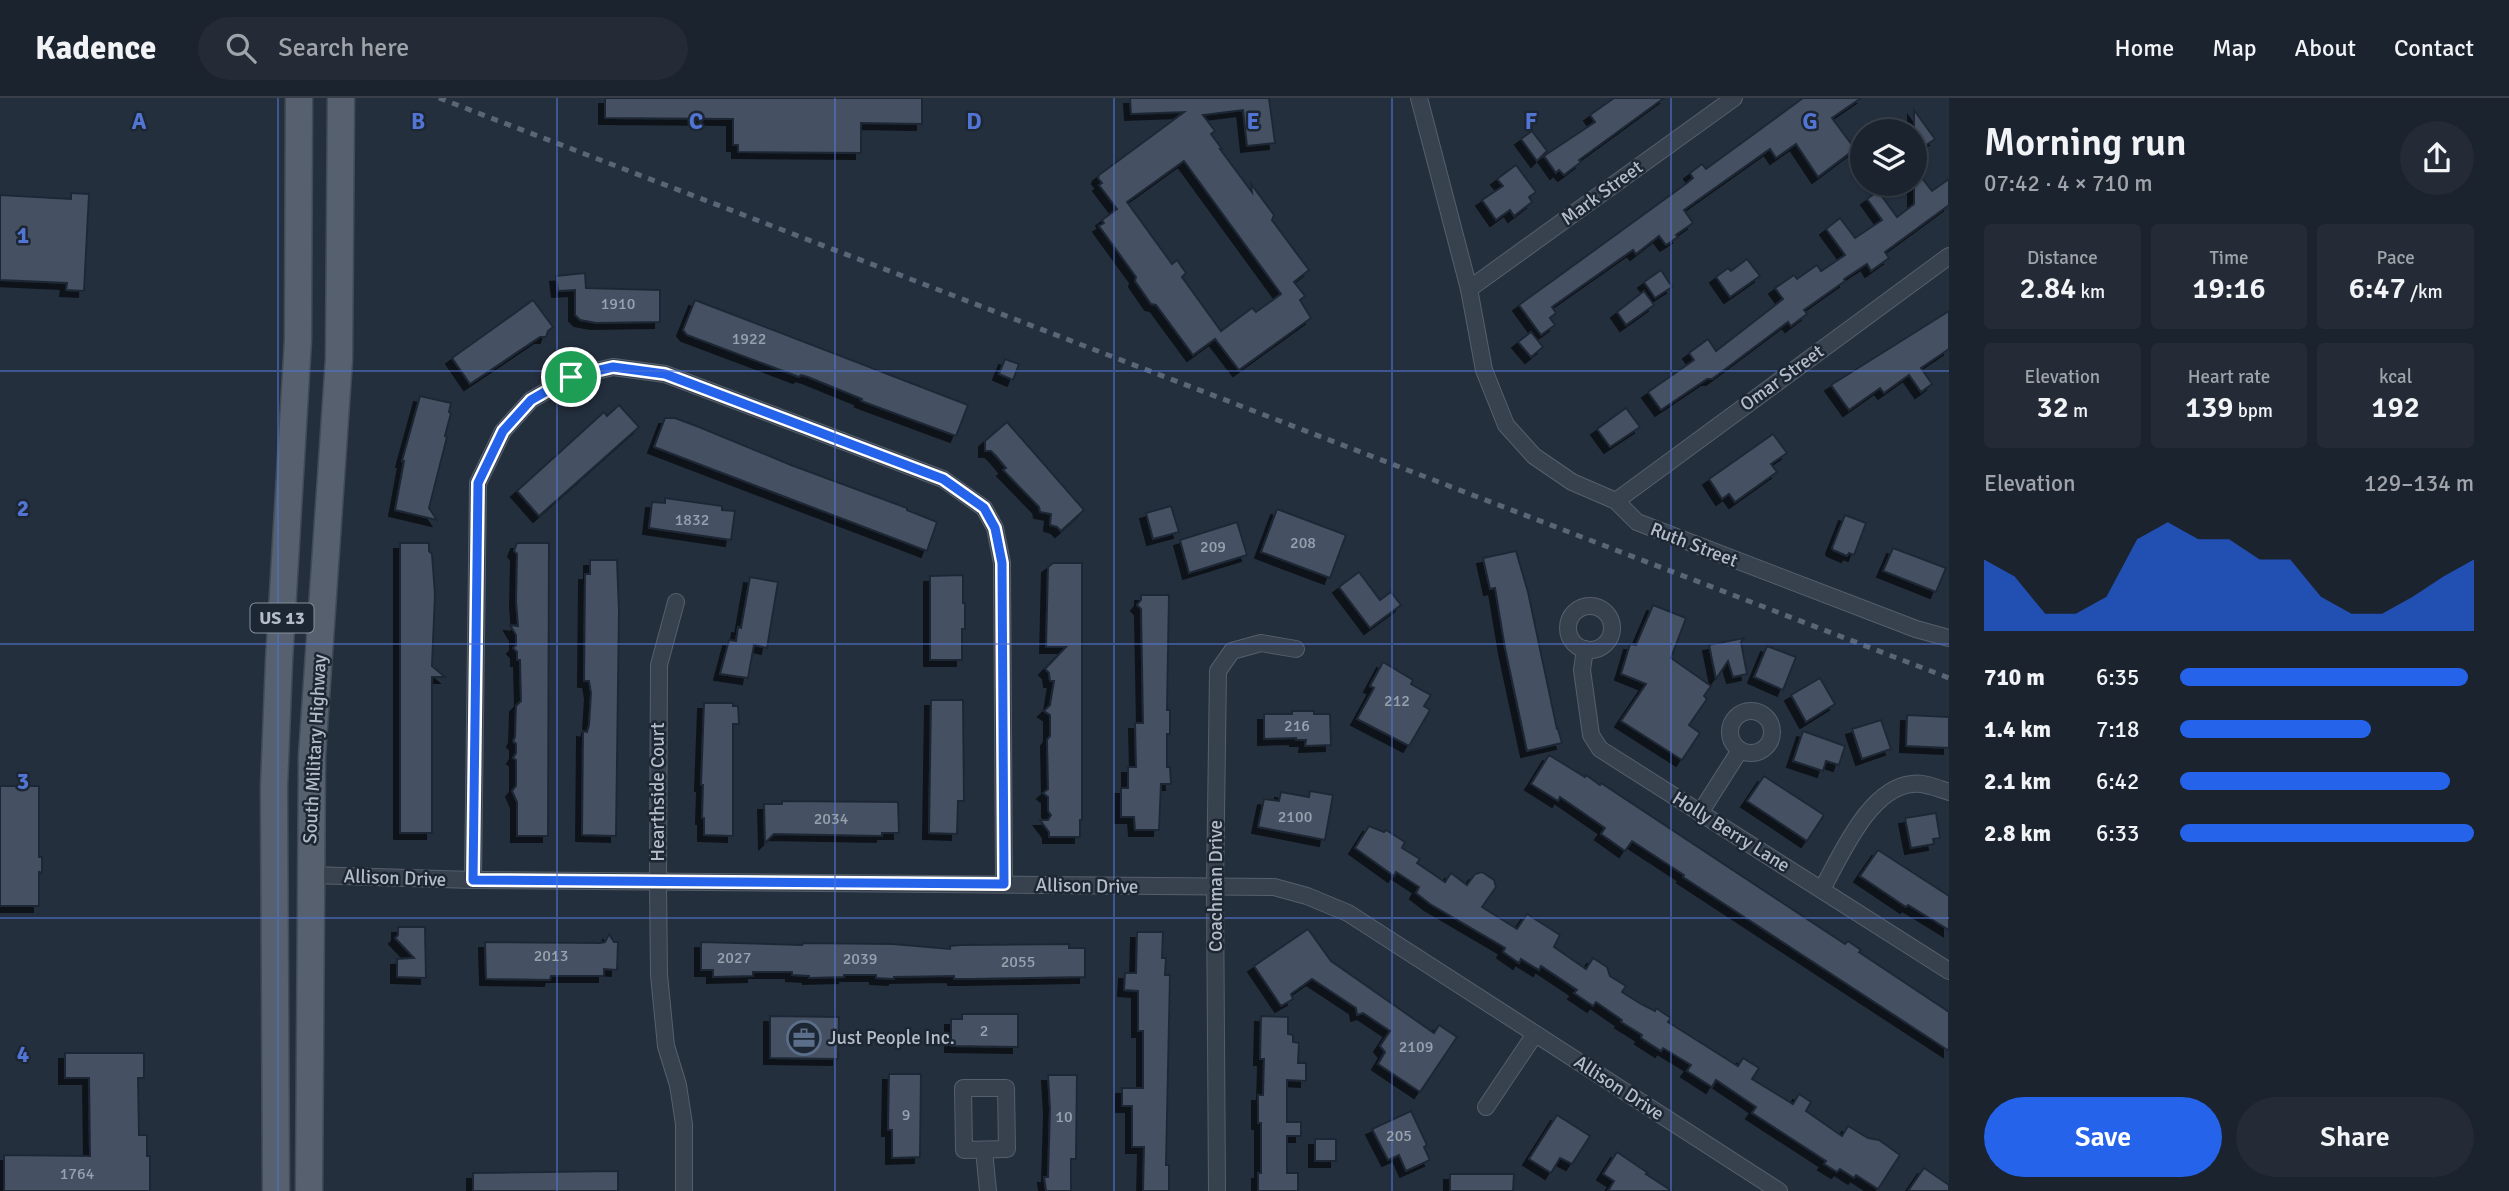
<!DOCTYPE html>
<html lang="en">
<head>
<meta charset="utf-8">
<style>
	:root { --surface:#1b232e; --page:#242b36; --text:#f1f3f6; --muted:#a0a4aa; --line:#39404a; --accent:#2563eb }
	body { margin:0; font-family:Signika,sans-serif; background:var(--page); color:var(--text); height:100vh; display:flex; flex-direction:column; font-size:26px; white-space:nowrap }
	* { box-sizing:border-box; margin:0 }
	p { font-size:23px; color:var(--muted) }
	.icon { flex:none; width:38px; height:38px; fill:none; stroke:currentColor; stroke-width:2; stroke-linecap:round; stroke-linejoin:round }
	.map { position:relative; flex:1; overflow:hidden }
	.side { display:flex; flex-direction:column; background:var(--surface); width:560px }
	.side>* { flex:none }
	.fabs { position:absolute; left:1850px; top:21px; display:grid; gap:14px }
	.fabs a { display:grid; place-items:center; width:77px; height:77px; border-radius:50%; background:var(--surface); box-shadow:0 2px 5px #0004,0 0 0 2px var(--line); font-size:35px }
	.pin { position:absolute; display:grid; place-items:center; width:60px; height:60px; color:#fff; margin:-30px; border:4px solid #fff; border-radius:50%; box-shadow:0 2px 7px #0007 }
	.round { display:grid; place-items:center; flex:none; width:74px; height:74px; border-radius:37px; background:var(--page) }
	.summary { display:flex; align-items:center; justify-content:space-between; height:119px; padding:0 35px }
	h1 { font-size:38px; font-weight:600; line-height:52px }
	.stats { display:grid; grid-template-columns:repeat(3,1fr); gap:10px; height:119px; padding:7px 35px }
	.stats div { display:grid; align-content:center; border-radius:7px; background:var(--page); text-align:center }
	.stats b { font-size:30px; font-weight:600 }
	.stats small { font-size:19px; font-weight:400 }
	.stats p { font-size:19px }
	.chart { height:196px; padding:14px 35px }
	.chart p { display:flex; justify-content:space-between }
	.chart svg { width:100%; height:126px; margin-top:7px; fill:var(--accent); opacity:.7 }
	.action { display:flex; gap:14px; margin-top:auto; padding:14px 35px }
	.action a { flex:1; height:80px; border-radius:42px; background:var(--accent); color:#fff; font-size:28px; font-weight:600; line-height:80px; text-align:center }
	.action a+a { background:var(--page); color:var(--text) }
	ul { padding:0 35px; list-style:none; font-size:23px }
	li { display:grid; grid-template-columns:112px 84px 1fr; align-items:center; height:52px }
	li i { height:18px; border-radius:9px; background:var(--accent) }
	header { display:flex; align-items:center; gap:42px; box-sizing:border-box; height:98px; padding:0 35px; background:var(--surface); border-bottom:2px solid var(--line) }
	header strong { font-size:33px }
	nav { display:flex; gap:38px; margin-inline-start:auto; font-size:24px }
	.search { width:490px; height:63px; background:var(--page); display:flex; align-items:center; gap:18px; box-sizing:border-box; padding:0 24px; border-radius:38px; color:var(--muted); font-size:26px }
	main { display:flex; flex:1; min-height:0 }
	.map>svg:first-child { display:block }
</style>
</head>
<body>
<header>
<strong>Kadence</strong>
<div class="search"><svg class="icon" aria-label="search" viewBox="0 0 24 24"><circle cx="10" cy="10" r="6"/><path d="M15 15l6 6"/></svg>Search here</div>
<nav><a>Home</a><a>Map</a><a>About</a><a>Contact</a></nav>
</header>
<main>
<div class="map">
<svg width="1949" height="1093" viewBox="0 0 1949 1093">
	<defs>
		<filter id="shadow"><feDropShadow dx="-6" dy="6" stdDeviation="0" flood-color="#0009"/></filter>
	</defs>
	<rect width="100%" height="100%" fill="#242f3e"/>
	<g fill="#455162" stroke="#1f2835" stroke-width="2" fill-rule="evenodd" filter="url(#shadow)">
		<polygon points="605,0 922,0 922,26 861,25 861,55 738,54 738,47 733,47 733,21 605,20"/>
		<path d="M 1130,0 L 1269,0 L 1275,45 L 1247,48 L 1243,12 L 1203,17 L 1215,33 L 1211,36 L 1222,51 L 1220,51 L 1252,94 L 1251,86 L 1274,117 L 1272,122 L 1309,172 L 1294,184 L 1305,198 L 1300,202 L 1311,220 L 1239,272 L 1215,241 L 1193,257 L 1156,207 L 1151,206 L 1135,183 L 1136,179 L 1099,128 L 1104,125 L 1102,122 L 1117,111 L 1099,87 L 1102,85 L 1098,80 L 1099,77 L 1184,14 L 1131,16 ZM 1184,63 L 1281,196 L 1256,214 L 1252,210 L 1221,233 L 1182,179 L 1186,175 L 1177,162 L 1172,166 L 1127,104 Z"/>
		<polygon points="1614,0 1664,0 1579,62 1581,64 1564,77 1559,72 1556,75 1544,58 1595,24 1590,17"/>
		<polygon points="1803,0 1861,0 1832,20 1855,51 1818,79 1796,46 1776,60 1770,51 1684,112 1693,125 1676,137 1678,139 1666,147 1659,138 1636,156 1633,152 1552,209 1556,215 1550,220 1555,227 1541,237 1519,207 1687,85 1693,80 1690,75 1702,66 1706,71"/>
		<polygon points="1914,12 1935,41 1914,55"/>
		<polygon points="1532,33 1547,53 1537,63 1521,41"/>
		<polygon points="1516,67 1536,94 1529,99 1532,104 1514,118 1510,112 1496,122 1482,102 1503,88 1497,81"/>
		<polygon points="1914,70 1932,93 1949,81 1949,107 1885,154 1889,160 1871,173 1867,166 1844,181 1845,183 1804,212 1807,216 1791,228 1788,224 1712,281 1707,281 1661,312 1648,294 1694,262 1689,255 1708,241 1716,253 1783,201 1775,190 1794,177 1797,181 1817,167 1821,173 1845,157 1826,131 1840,120 1855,140 1882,122 1867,101 1878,93 1897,119 1914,106"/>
		<polygon points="71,95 89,96 84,193 66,192 67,185 0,182 0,97 71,101"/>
		<polygon points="1747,161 1760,178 1730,199 1716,179 1728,170 1731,173"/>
		<polygon points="1661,172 1672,189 1655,200 1644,184"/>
		<polygon points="585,175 586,190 660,192 660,224 596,225 580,222 575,217 575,192 558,193 556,178"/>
		<polygon points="1644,193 1654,207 1626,227 1617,214"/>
		<polygon points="533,202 553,229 548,233 546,239 540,239 470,286 452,260"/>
		<polygon points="695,202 968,307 956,338 861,303 862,301 808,279 801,277 799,279 687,237 683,232"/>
		<polygon points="1949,213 1949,251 1921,270 1932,286 1921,294 1909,277 1884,295 1880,290 1849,312 1831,287"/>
		<polygon points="1531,234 1543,249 1531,259 1518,244"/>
		<polygon points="1005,261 1019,266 1013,282 999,276"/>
		<polygon points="420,298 451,305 449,314 451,315 445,338 447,339 429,410 437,422 395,412 404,363 402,363"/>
		<polygon points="619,307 639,329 539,418 517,393 604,314 607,318"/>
		<polygon points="1626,310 1640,329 1610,349 1597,331"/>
		<polygon points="665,320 675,320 699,329 791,367 907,410 907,412 937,424 927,453 654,349"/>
		<polygon points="1007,324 1084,412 1061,433 1057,429 1050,427 1051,416 1040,414 1039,409 1003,372 1006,370 996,358 991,353 985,353 985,343"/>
		<polygon points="1773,336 1787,355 1771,366 1777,374 1735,404 1729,396 1722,401 1709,381"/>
		<polygon points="665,400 722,408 722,412 735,413 731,442 649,430 652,404 665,405"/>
		<polygon points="1171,408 1179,434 1153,441 1146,415"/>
		<polygon points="1277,411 1346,437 1330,480 1261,454"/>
		<polygon points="1845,417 1866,425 1854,457 1849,455 1847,458 1833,452 1832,450"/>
		<polygon points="1237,424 1247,457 1189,475 1180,442"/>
		<polygon points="400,445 429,445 429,453 432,456 435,496 432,568 445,579 432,579 432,735 400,735"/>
		<polygon points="517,445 549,445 548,738 517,738 517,704 512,693 516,688 516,662 513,660 516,655 516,646 513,643 515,639 516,608 521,603 520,562 517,562 517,554 513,550 516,547 516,537 510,527 518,528 516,503 517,456 514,453"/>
		<polygon points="1893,450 1946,470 1936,494 1883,473"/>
		<polygon points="1516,453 1528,494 1557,631 1558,631 1562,645 1527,653 1505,550 1495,490 1490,491 1483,460"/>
		<polygon points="590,462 617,462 619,513 616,738 582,737 583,633 587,634 589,627 591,595 589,583 584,583 585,476 590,476"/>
		<polygon points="1053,465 1082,465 1082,722 1080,722 1080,739 1049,739 1049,734 1040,722 1048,722 1051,717 1048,713 1048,699 1043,695 1048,691 1047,642 1050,638 1050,617 1044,613 1050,607 1054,583 1050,583 1049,575 1045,571 1066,549 1046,549 1048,469"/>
		<polygon points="1359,474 1380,502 1391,494 1401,507 1370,530 1339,489"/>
		<polygon points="963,477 963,505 965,505 965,531 962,531 962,562 930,562 930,478"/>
		<polygon points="750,479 778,484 767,550 754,547 748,580 720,576 729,542 736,543 738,529 741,530"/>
		<polygon points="1141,497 1169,497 1167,612 1170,612 1170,636 1167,636 1167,669 1170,669 1171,686 1161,686 1159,732 1135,732 1134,719 1121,719 1121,690 1128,690 1128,669 1136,669 1135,625 1143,625 1141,511 1137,507 1141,502"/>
		<polygon points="1653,507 1686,520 1671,560 1711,588 1704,598 1707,601 1689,627 1700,635 1682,662 1621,623 1646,586 1621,576 1630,546 1636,547"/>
		<polygon points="1744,540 1741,544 1747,576 1733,579 1728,563 1716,581 1709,547"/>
		<polygon points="1767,548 1796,559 1783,592 1754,579"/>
		<polygon points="1383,564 1413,582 1411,586 1431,597 1424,608 1430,612 1409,648 1357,621 1374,590 1370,588"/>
		<polygon points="1820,580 1835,606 1806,624 1791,597"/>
		<polygon points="931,602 963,602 964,703 958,703 957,736 929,735"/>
		<polygon points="704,605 733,605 733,608 738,608 739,626 733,626 733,738 704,737 704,720 702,720 703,687 701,687"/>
		<polygon points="1292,613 1314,613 1314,616 1330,616 1331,647 1305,648 1306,642 1296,642 1296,640 1264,641 1264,616 1292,616"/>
		<polygon points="1907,617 1949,619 1949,650 1906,648"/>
		<polygon points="1881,622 1891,651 1862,661 1852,631"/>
		<polygon points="1803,633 1845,648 1839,667 1826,663 1823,673 1793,663"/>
		<polygon points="1549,657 1585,679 1586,677 1600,687 1601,685 1845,846 1848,843 1861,852 1859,854 1949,914 1949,953 1683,779 1684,777 1632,743 1625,753 1601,736 1605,730 1560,699 1558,703 1531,686"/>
		<polygon points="1764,678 1824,717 1807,743 1747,703"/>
		<polygon points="0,688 39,688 39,759 42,759 42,775 39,774 39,808 0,808"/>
		<polygon points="1310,693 1333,697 1325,742 1258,729 1264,701 1279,703 1281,694 1309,699"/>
		<polygon points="782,703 898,704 899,735 882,735 882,738 774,736 765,745 764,706 782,706"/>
		<polygon points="1936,715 1940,740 1933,741 1934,746 1911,750 1905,720"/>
		<polygon points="1369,728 1384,734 1386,732 1405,744 1402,750 1420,761 1417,765 1445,784 1451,775 1467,787 1475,776 1482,774 1494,782 1496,789 1482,809 1517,831 1527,816 1560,837 1554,849 1586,871 1593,860 1607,869 1610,878 1626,888 1622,894 1641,906 1655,913 1656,910 1671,920 1668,924 1738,968 1743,960 1759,970 1752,981 1793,1006 1799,996 1811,1004 1806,1013 1842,1038 1848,1028 1868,1040 1879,1042 1900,1057 1878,1091 1856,1077 1854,1080 1840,1071 1837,1074 1824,1066 1826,1063 1752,1015 1756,1009 1716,982 1712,989 1687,973 1691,967 1663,950 1661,953 1641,940 1642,937 1621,924 1622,922 1596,904 1593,908 1574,895 1577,892 1541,868 1539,872 1521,861 1519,865 1503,854 1505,850 1430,806 1416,795 1419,789 1396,774 1394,778 1355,750"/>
		<polygon points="1878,752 1949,798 1949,832 1908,807 1906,809 1860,778"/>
		<polygon points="398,829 425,829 426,880 397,879 397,861 414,860 395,840 398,837"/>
		<polygon points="1308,831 1331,863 1434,935 1439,927 1457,939 1420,994 1378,966 1385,954 1380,948 1390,933 1363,915 1357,917 1356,910 1312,881 1291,896 1293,901 1281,908 1254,868"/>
		<polygon points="1137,834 1163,834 1162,860 1166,860 1165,877 1170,877 1166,1067 1169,1067 1169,1093 1143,1093 1144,1049 1132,1049 1132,1008 1122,1008 1122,990 1143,990 1143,933 1138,933 1138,893 1124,892 1125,875 1136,875"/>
		<polygon points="609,836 614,844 618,844 617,872 604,871 604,878 551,878 550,882 486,881 485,844 600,845 605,844"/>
		<polygon points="701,844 802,847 804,845 893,846 950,851 950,848 960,847 1069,846 1069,850 1085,850 1085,879 968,881 954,881 954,878 894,879 894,881 876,880 876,877 844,877 844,879 809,880 809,878 792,877 792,874 753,874 753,878 713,879 713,872 701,872"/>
		<polygon points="962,916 1018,916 1018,949 951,948 951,921 962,921"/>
		<polygon points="770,918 839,919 838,961 770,960"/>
		<polygon points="1261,918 1288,919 1288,936 1293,937 1293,944 1299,945 1298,965 1306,965 1306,983 1287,982 1287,1024 1301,1024 1301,1038 1287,1038 1287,1075 1298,1075 1298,1093 1258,1093 1258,1075 1261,1075 1261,1025 1258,1025 1258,997 1263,997 1264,961 1260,961"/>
		<polygon points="65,955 144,955 144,980 138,980 139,1037 147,1037 147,1058 150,1058 150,1093 4,1093 4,1057 90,1058 89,980 65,980"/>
		<polygon points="889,976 921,976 920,1059 892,1060 892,1032 888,1032"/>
		<polygon points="1048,977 1077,977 1076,1061 1071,1061 1071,1093 1046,1093 1044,1079 1048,1079 1050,1011"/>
		<polygon points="1411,1013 1427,1047 1424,1049 1430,1062 1406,1073 1399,1057 1388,1062 1372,1031"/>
		<polygon points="1557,1017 1590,1038 1572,1066 1560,1060 1551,1075 1529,1061"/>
		<rect x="1315" y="1041" width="21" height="22"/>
		<polygon points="1617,1054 1648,1075 1646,1076 1672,1093 1608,1093 1614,1083 1603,1076"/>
		<polygon points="1924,1070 1949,1087 1949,1093 1908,1093"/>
		<polygon points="618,1073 618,1093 473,1093 473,1075"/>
		<polygon points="1450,1076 1514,1076 1513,1093 1450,1093"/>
	</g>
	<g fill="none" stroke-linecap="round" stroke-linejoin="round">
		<g stroke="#565f6c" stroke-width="18">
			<g id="minor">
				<polyline points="1419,0 1469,191 1484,272 1506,327 1534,358 1572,384 1616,403 1637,424 1916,531 1949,540"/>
				<polyline points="1469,191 1734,0"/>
				<polyline points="1616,403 1949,158"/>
				<polyline points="676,504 659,567 658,784 659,877 666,948 678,987 684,1026 684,1093"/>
				<circle cx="1590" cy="530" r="22"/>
				<polyline points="1585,551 1582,572 1591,637 1600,651 1949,873"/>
				<circle cx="1751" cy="634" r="21"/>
				<polyline points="1700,715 1740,652"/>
				<polyline points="310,777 473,782 1274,789 1307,798 1348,815 1779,1093"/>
				<polyline points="473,782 478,385 503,333 531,302 571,279 613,269 665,276 943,381 984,410 995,430 1002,465 1004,786"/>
				<path d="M 1822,791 C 1841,758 1869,690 1912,686 C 1924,684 1937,690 1949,694"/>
				<polygon points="963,990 1006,990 1007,1051 964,1052"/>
				<polyline points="1486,1009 1535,936"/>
				<polyline points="984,1052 988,1093"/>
				<polyline points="1217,1093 1215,790 1218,573 1232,553 1261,545 1296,551"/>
			</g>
		</g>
		<g stroke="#414a57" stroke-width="29">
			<g id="primary">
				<polyline points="276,1093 274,689 279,563 298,242 299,0"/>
				<polyline points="309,1093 312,658 339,261 341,0"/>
			</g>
		</g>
		<use href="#minor" stroke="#38414e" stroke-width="16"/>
		<use href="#primary" stroke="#56606e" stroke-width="26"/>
		<polyline stroke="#5a6575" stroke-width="5" stroke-dasharray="7 7" stroke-linecap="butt" points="439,0 1949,580"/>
	</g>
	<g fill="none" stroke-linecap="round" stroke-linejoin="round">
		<g stroke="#fff" stroke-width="14">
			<polygon id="route" points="613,269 665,276 943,381 984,410 995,430 1002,465 1004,786 473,782 478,385 503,333 531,302 571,279"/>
		</g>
		<use href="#route" stroke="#2563eb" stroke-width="9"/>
	</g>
	<path fill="none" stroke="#5274d3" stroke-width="2" stroke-opacity="0.55" d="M 278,0 L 278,1093M 557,0 L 557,1093M 835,0 L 835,1093M 1114,0 L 1114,1093M 1392,0 L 1392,1093M 1671,0 L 1671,1093M 0,273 L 1949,273M 0,546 L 1949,546M 0,820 L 1949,820"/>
	<defs>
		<g id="office-ring" transform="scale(1.75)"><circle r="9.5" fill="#1d2633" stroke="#5c6f8a" stroke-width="1.5"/><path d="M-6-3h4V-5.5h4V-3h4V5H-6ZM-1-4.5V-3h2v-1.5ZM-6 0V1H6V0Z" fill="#5c6f8a"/></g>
	</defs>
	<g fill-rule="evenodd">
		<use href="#office-ring" x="804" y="940"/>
	</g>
	<g text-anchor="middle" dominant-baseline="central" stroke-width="5" stroke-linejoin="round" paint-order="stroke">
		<g font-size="16" fill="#98a1af">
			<text x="618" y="206">1910</text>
			<text x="749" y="241">1922</text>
			<text x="692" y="422">1832</text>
			<text x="1303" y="445">208</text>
			<text x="1213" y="449">209</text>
			<text x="1397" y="603">212</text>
			<text x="1297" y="628">216</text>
			<text x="1295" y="719">2100</text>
			<text x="831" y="721">2034</text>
			<text x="551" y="858">2013</text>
			<text x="734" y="860">2027</text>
			<text x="860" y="861">2039</text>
			<text x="1018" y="864">2055</text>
			<text x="984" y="933">2</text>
			<text x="1416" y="949">2109</text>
			<text x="906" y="1017">9</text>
			<text x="1064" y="1019">10</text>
			<text x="1399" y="1038">205</text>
			<text x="77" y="1076">1764</text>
		</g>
		<rect fill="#1d2633" stroke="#878f9c" stroke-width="2" x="250.5" y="505.5" width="63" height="29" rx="5"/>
		<g font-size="18" font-weight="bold" fill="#b4bcc9">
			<text x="282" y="520">US 13</text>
		</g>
		<g font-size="19" fill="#b4bcc9" stroke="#1d2633">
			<text transform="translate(1602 95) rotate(-36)">Mark Street</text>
			<text transform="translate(1782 280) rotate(-36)">Omar Street</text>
			<text transform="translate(1694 447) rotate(21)">Ruth Street</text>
			<text transform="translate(315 651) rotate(-87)">South Military Highway</text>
			<text transform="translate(658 694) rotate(-90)">Hearthside Court</text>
			<text transform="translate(1731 734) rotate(32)">Holly Berry Lane</text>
			<text transform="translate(395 780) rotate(2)">Allison Drive</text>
			<text transform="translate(1087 788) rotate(1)">Allison Drive</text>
			<text transform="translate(1216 788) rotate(-90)">Coachman Drive</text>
			<text transform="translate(1619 990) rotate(33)">Allison Drive</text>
		</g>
		<g font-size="19" fill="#b4bcc9" stroke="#1d2633" text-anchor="start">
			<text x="828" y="940">Just People Inc.</text>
		</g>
	</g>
	<g font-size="23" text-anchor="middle" font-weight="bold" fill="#5274d3" stroke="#1d2633" stroke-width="5" stroke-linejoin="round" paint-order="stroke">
		<text x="139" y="31">A</text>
		<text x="418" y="31">B</text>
		<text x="696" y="31">C</text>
		<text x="974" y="31">D</text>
		<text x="1253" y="31">E</text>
		<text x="1531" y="31">F</text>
		<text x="1810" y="31">G</text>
		<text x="23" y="145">1</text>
		<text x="23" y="418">2</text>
		<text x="23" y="691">3</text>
		<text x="23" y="964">4</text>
	</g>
</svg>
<div class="fabs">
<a><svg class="icon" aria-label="layers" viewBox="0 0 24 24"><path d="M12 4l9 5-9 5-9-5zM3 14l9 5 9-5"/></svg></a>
</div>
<div class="pin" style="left:571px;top:279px;background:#1e9e55"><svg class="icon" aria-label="arrive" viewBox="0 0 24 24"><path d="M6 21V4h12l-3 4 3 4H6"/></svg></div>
</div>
<section class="side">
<div class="summary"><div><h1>Morning run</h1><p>07:42 · 4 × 710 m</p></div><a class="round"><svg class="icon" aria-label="share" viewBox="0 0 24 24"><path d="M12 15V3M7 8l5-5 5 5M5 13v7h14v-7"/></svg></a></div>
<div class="stats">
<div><p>Distance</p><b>2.84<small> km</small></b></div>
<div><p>Time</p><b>19:16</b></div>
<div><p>Pace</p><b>6:47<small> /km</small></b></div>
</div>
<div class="stats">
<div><p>Elevation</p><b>32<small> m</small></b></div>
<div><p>Heart rate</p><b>139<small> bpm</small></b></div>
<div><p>kcal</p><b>192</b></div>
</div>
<div class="chart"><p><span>Elevation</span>129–134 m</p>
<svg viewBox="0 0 160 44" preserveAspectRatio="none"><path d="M0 44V19L10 25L20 38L30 38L40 32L50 12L60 6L70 12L80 12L90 19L100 19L110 32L120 38L130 38L140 32L150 25L160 19V44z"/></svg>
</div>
<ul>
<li><b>710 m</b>6:35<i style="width:98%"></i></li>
<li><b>1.4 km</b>7:18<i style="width:65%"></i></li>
<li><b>2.1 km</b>6:42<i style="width:92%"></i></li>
<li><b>2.8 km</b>6:33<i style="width:100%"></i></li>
</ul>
<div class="action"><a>Save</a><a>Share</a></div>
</section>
</main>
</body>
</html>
